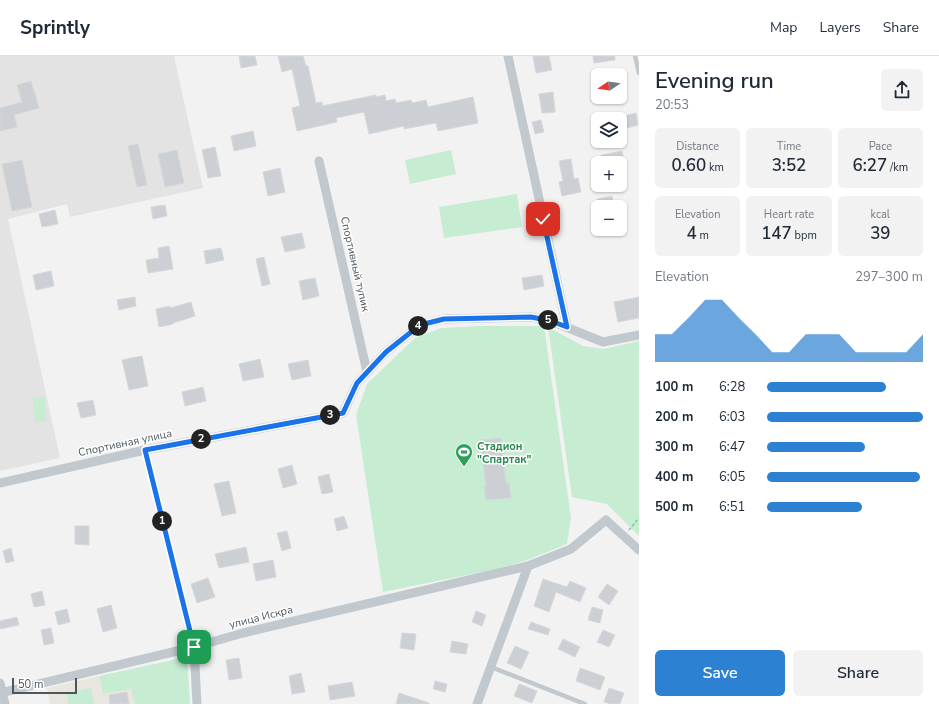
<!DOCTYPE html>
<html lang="en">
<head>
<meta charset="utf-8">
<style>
	:root { --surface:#fff; --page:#f2f2f3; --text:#1f2937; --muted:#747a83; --line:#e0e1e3; --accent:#2d81d2 }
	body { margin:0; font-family:"Nunito Sans",sans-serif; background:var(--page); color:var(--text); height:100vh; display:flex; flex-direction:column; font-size:15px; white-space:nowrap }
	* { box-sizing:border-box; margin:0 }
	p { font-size:13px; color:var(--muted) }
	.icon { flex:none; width:22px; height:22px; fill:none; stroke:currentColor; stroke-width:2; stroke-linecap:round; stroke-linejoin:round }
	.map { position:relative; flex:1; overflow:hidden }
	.sheet { display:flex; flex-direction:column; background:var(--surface); width:300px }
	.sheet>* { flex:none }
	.needle { width:26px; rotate:257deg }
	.fabs { position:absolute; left:591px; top:12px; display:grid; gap:8px }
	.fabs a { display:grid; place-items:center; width:36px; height:36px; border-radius:6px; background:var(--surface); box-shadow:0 1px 3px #0004; font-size:20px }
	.scale { position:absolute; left:12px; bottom:10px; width:65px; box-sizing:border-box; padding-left:4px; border:2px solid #4b565d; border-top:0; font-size:11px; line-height:14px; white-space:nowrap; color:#4b565d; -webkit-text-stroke:3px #fff; paint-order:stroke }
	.pin { position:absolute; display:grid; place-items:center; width:34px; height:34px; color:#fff; margin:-17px; border-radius:8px; box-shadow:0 2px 6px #0006 }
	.km { position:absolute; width:20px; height:20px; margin:-10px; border-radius:50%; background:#222; color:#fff; font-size:11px; line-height:20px; text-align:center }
	.round { display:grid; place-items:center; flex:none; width:42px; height:42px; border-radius:6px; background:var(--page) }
	.head { display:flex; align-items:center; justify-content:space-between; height:68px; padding:0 16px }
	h1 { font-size:22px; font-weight:600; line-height:30px }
	.metrics { display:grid; grid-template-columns:repeat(3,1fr); gap:6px; height:68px; padding:4px 16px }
	.metrics div { display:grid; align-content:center; border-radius:6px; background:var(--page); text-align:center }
	.metrics b { font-size:17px; font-weight:600 }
	.metrics small { font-size:11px; font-weight:400 }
	.metrics p { font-size:11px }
	.chart { height:112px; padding:8px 16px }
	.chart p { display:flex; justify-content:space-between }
	.chart svg { width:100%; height:72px; margin-top:4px; fill:var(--accent); opacity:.7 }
	.button { display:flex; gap:8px; margin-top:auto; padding:8px 16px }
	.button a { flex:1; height:46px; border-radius:6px; background:var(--accent); color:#fff; font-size:16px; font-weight:600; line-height:46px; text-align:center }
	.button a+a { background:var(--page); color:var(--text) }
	ul { padding:0 16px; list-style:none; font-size:13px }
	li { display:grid; grid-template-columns:64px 48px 1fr; align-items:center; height:30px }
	li i { height:10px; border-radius:5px; background:var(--accent) }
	header { display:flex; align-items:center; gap:24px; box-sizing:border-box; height:56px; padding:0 20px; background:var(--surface); border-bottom:1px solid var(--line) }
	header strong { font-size:19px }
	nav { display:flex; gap:22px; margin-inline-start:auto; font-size:14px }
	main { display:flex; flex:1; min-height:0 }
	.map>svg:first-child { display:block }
</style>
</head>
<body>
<header>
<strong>Sprintly</strong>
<nav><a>Map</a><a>Layers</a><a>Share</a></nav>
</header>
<main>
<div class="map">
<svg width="639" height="648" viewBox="0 0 639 648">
	<rect width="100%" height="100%" fill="#f3f2f2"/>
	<polygon fill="#e9e6e0" points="99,620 103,638 132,633 135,648 50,648 47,632"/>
	<polygon fill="#e4e3e3" points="0,0 174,0 203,132 70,161 67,148 8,163 60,402 0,415"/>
	<g fill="#c6ecd2">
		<polygon points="451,94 456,118 410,128 405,104"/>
		<polygon points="517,138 522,171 444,182 439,151"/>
		<polygon points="481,270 544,270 571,462 567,488 525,505 492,514 383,536 356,359 367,328 415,282 441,272"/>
		<polygon points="548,271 583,290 604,293 639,285 639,480 607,448 572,441"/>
		<polygon points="33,341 45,341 46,365 35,366"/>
		<polygon points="187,601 190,648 135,648 131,633 103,638 99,620"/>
		<polygon points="91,632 94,648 68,648 66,637"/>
	</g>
	<g fill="#cccfd3" stroke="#d6d8dc">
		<polygon points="239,0 255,0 257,9 241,12"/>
		<polygon points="278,0 303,0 306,10 308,10 316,47 322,46 322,50 376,39 376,41 385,39 386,45 395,43 396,47 411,44 412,47 426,44 428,51 473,41 478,67 438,75 436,67 404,73 404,70 369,78 364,56 336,62 337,66 297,75 292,52 300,50 292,13 282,16"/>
		<polygon points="533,0 549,0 552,14 536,17"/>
		<polygon points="593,0 615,0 615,4 594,7"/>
		<polygon points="31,25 39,52 14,59 17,71 0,75 0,52 22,46 17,29"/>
		<polygon points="553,36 555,56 542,57 539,38"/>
		<polygon points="636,57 638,69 620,74 620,61"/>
		<polygon points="541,64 544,76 535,78 532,66"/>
		<polygon points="253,75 256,90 234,95 231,80"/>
		<polygon points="138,88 147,129 137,131 128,90"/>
		<polygon points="215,91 221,120 208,122 202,94"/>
		<polygon points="177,94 184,127 165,131 158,98"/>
		<polygon points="622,95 625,107 603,107 601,99"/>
		<polygon points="571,103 574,123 578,122 581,136 562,140 559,126 563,125 559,105"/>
		<polygon points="22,104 32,151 12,155 2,108"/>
		<polygon points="280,112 285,136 268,140 263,116"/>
		<polygon points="612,140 614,151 599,151 597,143"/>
		<polygon points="165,149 167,160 153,163 151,151"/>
		<polygon points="55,154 58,168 42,171 39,158"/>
		<polygon points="302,177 305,192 285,196 281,181"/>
		<polygon points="169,190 173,213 148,217 146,204 159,202 158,192"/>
		<polygon points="221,192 224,204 206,208 204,195"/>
		<polygon points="264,201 270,228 262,230 256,203"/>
		<polygon points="51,215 54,230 36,234 33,219"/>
		<polygon points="542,219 544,230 524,234 522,222"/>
		<polygon points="315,222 319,240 303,244 299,225"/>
		<polygon points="135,241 136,250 119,254 117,244"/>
		<polygon points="639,241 639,262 618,266 614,246"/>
		<polygon points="191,246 195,260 173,267 173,268 159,271 156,253 170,250 170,252"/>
		<polygon points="142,300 148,330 129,334 122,304"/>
		<polygon points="260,303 264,321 243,325 239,308"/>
		<polygon points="308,304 311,320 292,324 288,308"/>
		<polygon points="203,331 206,345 185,350 182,336"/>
		<polygon points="93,344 96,359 81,362 77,347"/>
		<polygon points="501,382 506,427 509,427 511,442 486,444 484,430 486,430 480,384"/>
		<polygon points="292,409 297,428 283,432 278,413"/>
		<polygon points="329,418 333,436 322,438 318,421"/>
		<polygon points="229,425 236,457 222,460 214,428"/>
		<polygon points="344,460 348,472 337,475 334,463"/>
		<polygon points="75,470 89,470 89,489 75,488"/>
		<polygon points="287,475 291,492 282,495 277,477"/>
		<polygon points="246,491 249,506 219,512 215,498"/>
		<polygon points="11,492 14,505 6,507 3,495"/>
		<polygon points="273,504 276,521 256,525 253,508"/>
		<polygon points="208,522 215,541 197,547 191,528"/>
		<polygon points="543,523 567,531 570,525 586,532 580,546 556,536 549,556 534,550"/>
		<polygon points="607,528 618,535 609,549 598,541"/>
		<polygon points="42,535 45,549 34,551 31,538"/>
		<polygon points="111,549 117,572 103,576 97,553"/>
		<polygon points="592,551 603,554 600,567 588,564"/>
		<polygon points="67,553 70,566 58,569 55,556"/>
		<polygon points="476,555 486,559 482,570 472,566"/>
		<polygon points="17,561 19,569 0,573 0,565"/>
		<polygon points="531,566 550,573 548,579 528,573"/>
		<polygon points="51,572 54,587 44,589 41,574"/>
		<polygon points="603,574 615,579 609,591 597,586"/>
		<polygon points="402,577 416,578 414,594 400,592"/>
		<polygon points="563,583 580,591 575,601 558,593"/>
		<polygon points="452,585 468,588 466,598 450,596"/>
		<polygon points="515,590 529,596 521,613 507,607"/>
		<polygon points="239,602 242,622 229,624 226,604"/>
		<polygon points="580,612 605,621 600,634 576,625"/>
		<polygon points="301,617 305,636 292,638 289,620"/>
		<polygon points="435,625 447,628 445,636 433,633"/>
		<polygon points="352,626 355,640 330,644 328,630"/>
		<polygon points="519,628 537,635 532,647 514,640"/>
		<polygon points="609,632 624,637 620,648 611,648 604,646"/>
		<polygon points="127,636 129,648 110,648 109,639"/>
		<polygon points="399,637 429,647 429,648 396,648"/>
	</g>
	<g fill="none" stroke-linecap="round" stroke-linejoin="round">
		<g stroke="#81c69f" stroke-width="1.5" stroke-dasharray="3 2" stroke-linecap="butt">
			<polyline points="147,401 191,582"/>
			<polyline points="629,474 639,462"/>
		</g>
		<g stroke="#c1c9ce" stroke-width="4.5">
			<polyline points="635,0 639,17"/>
			<polyline points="491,611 585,648"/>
		</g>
		<g stroke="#c1c9ce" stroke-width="9">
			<polyline points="508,0 567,271"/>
			<polyline points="319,105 367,316"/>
			<polyline points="0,427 145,394 343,357 357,327 386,296 420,269 444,263 531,261 551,265 603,286 639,279"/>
			<polyline points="194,591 197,648"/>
			<polyline points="0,627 5,648"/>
			<polyline points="0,637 194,591 243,577 528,510 571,493 606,464 639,494"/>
			<polyline points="477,648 528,510"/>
		</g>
	</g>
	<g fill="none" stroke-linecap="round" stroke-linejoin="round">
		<g stroke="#fff" stroke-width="8">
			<polyline id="route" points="194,591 145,394 343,357 357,327 386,296 420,269 444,263 531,261 551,265 567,271 543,163"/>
		</g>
		<use href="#route" stroke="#1a73e8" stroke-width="5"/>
	</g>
	<defs>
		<g id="stadium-pin" transform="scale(0.9)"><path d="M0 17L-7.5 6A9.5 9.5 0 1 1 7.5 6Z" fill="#2e9e5b" stroke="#fff"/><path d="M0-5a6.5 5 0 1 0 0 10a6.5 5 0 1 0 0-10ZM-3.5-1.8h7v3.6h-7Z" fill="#fff"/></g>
	</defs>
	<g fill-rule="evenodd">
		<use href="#stadium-pin" x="464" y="396"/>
	</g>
	<g text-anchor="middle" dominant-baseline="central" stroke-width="3" stroke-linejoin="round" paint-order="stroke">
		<g font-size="11" fill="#4b565d" stroke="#fff">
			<text transform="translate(355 208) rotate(77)">Спортивный тупик</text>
			<text transform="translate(125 387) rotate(-12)">Спортивная улица</text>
			<text transform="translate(261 561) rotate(-14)">улица Искра</text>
		</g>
		<g font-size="11" font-weight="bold" fill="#27864d" stroke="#fff" text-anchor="start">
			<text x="477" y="390">Стадион<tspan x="477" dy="13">"Спартак"</tspan></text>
		</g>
	</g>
</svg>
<div class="fabs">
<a><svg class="needle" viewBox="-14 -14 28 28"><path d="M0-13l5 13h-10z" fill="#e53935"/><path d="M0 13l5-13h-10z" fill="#747a83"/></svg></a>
<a><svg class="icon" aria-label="layers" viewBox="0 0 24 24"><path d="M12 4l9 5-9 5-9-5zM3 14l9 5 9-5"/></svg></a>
<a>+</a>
<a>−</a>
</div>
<div class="scale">50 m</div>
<div class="pin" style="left:194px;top:591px;background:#1e9e55"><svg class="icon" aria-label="arrive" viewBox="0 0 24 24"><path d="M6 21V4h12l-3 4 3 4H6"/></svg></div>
<div class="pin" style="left:543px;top:163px;background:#d93025"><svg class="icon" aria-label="check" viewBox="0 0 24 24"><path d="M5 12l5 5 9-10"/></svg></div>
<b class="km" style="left:162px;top:465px">1</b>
<b class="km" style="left:201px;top:383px">2</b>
<b class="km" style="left:330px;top:359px">3</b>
<b class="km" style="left:418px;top:270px">4</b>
<b class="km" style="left:548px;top:264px">5</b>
</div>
<section class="sheet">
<div class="head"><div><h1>Evening run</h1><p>20:53</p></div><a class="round"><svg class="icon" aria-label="share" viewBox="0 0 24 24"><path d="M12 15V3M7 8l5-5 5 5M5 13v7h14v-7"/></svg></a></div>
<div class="metrics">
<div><p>Distance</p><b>0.60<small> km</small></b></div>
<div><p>Time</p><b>3:52</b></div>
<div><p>Pace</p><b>6:27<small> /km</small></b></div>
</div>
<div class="metrics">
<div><p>Elevation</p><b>4<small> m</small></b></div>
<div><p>Heart rate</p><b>147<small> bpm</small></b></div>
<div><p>kcal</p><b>39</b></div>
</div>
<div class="chart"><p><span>Elevation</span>297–300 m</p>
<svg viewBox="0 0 160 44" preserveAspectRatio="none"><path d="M0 44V27L10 27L20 17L30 6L40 6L50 17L60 27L70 38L80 38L90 27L100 27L110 27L120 38L130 38L140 38L150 38L160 27V44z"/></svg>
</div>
<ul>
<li><b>100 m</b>6:28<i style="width:76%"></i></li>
<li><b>200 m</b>6:03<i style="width:100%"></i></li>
<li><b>300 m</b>6:47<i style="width:63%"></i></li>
<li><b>400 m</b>6:05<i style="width:98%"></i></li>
<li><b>500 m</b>6:51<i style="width:61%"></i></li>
</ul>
<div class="button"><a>Save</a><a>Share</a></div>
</section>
</main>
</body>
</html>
